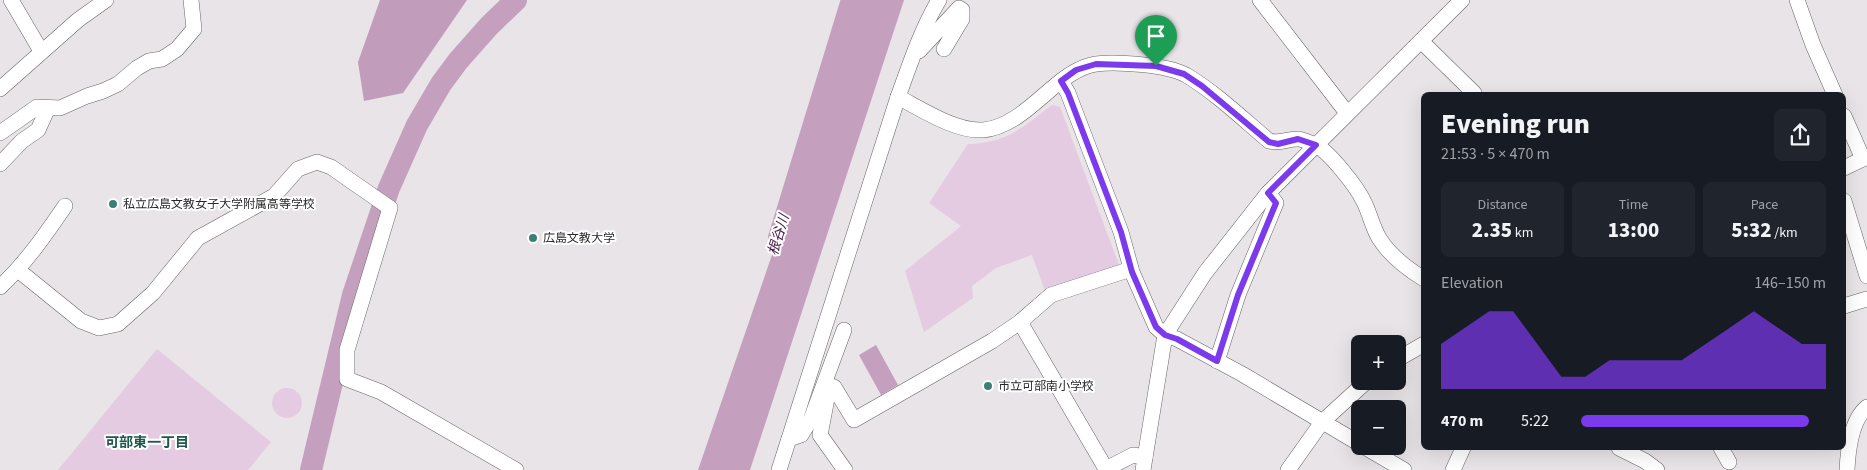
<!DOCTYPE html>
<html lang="en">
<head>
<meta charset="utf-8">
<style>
	:root { --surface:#171b24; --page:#20242c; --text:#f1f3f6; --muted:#9ea1a6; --accent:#7c3aed }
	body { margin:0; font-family:"Source Sans 3","Noto Sans JP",sans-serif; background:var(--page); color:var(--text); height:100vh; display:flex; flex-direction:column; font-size:19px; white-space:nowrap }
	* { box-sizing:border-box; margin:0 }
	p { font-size:16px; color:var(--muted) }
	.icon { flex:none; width:28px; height:28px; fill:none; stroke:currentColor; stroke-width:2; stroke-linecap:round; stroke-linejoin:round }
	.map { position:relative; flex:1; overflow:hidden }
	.sheet { position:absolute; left:1421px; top:92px; width:425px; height:358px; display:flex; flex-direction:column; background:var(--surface); border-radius:8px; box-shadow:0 5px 20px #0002 }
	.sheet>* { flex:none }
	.buttons { position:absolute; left:1351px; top:335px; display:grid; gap:10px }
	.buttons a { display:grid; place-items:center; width:55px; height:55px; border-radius:8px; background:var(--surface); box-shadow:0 5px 20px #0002; font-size:25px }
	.pin { position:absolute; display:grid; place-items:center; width:42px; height:42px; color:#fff; margin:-51px -21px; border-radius:50% 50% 50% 0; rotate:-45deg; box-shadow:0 0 5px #0007 }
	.pin .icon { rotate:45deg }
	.round { display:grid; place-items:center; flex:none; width:52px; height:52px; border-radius:8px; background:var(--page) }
	.summary { display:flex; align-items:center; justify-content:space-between; height:85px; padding:0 20px }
	h1 { font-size:28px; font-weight:800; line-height:38px }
	.figures { display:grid; grid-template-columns:repeat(3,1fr); gap:8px; height:85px; padding:5px 20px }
	.figures div { display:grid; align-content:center; border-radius:8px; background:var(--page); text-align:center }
	.figures b { font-size:21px; font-weight:800 }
	.figures small { font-size:14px; font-weight:400 }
	.figures p { font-size:14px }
	.chart { height:140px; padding:10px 20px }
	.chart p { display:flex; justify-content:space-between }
	.chart svg { width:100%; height:90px; margin-top:5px; fill:var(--accent); opacity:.7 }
	ul { padding:0 20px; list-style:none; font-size:16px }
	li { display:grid; grid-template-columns:80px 60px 1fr; align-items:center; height:38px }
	li i { height:12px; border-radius:6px; background:var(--accent) }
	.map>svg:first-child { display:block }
</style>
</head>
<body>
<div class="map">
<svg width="1867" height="470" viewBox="0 0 1867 470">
	<rect width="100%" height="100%" fill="#e8e4e7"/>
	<g fill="#e5cbe1">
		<path d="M 1052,105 L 1060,107 L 1119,265 L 1045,291 L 1032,255 L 996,268 L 972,286 L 973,298 L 924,332 L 905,271 L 961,226 L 929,203 L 968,144 C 1007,143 1023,127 1052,105 Z"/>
		<polygon points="157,349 271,442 248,470 58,470"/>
		<circle cx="287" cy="403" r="15"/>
	</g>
	<polygon fill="#c19cbb" points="380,0 467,0 403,93 364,101 358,62"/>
	<g fill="#c49fbe">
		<polygon points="863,0 904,0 750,470 698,470 846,40"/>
		<polygon points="876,345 898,385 881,395 859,355"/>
	</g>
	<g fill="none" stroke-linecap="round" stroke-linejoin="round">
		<g stroke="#c49fbe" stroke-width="22">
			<polyline points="779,238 852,0"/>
			<polyline points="311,470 353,295 389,188 417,125 441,84 458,61 489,26 516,0"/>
		</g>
		<g stroke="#676466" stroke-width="16">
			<g id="minor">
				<polyline points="11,0 41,51"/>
				<polyline points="1260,0 1347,113"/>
				<polyline points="1797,0 1813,45 1835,95"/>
				<polyline points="1422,42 1474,93 1473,95"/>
				<polyline points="919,51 959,8 962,10 962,19 944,49"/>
				<polyline points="1061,81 1068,93 1121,232 1132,272 1156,327 1165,335 1177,339 1242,374 1360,444"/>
				<polyline points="0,89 78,20 106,0"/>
				<path d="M 898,97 C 921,109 956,132 983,130 C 1011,128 1035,102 1056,85 C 1068,75 1081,66 1096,64 C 1116,61 1168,65 1186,75 C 1216,93 1243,119 1269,141 C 1281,144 1289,138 1299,139 C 1304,140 1310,143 1314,144 C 1329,151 1357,187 1364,202 C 1370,214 1372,226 1379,238 C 1390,256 1406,268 1424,279"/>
				<polyline points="1844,116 1863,159"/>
				<polyline points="0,133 37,107 60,108 87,96 103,91 118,84 137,68 149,61 162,59 177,49 194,29 191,0"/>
				<polyline points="0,164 22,141 38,130 48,108"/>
				<polyline points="1844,168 1867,157"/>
				<polyline points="1844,201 1867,276"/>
				<polyline points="18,270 81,321 99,328 118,324 153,293 198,238 274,196 298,169 317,162 331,167 390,208 347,350 347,379 381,392 516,470"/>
				<path d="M 0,287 C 26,263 45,235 65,206"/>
				<polyline points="1844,306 1867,299"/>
				<polyline points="1020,322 1106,469 1133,455 1145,457"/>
				<polyline points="1398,359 1424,344"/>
				<polyline points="1217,361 1238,295 1276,203 1268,193"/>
				<polyline points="825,383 834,387 854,420 992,341 1020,322 1051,295 1131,269"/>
				<polyline points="828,393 820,435 845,470"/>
				<polyline points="789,439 801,435 811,419 844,330"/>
				<polyline points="1363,446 1404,470"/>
				<polyline points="1619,448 1645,461 1657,470"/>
				<polyline points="1721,448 1729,462"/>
				<path d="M 779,470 L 898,97 C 910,64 921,30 939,0"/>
				<polyline points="1143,470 1165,335 1205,273 1268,193 1462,0"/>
				<polyline points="1288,470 1322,422 1367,381"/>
				<polyline points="1453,470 1463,448"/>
				<path d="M 1847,470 C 1848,450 1851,420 1867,407"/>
			</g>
		</g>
		<use href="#minor" stroke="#fff" stroke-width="15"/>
	</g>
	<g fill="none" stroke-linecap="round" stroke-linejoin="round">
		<g stroke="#fff" stroke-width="10">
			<polygon id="route" points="1096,64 1156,66 1184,74 1202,86 1269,142 1278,144 1298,139 1316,145 1268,193 1276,203 1238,295 1217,361 1177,339 1165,335 1156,327 1132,272 1121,232 1068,93 1061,81 1076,70"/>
		</g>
		<use href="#route" stroke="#7c3aed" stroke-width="6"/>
	</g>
	<g fill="#3c8075" stroke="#fff" stroke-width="2">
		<circle cx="113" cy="204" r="5"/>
		<circle cx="533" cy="238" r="5"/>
		<circle cx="988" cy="386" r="5"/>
	</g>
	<g text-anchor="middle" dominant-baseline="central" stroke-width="4" stroke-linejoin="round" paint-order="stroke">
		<g font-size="12" fill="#292729" stroke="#fff" text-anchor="start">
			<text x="123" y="204">私立広島文教女子大学附属高等学校</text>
			<text x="543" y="238">広島文教大学</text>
			<text x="998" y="386">市立可部南小学校</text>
		</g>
		<g font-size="14" font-style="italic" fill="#461842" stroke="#fff">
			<text transform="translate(779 235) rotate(-73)">根谷川</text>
		</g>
		<g font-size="14" font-weight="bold" fill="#20584f" stroke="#fff">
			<text x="147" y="443">可部東一丁目</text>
		</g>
	</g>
</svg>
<div class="buttons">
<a>+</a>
<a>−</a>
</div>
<div class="pin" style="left:1156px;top:66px;background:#1e9e55"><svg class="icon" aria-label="arrive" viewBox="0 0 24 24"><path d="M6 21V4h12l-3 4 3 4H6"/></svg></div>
<section class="sheet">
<div class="summary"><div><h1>Evening run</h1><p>21:53 · 5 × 470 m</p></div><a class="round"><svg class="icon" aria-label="share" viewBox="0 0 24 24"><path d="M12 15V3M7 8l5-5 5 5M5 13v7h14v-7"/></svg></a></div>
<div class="figures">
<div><p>Distance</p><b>2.35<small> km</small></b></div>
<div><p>Time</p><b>13:00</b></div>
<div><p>Pace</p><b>5:32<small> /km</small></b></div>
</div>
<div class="chart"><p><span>Elevation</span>146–150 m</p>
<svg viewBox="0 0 160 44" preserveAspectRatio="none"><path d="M0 44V22L10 14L20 6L30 6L40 22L50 38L60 38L70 30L80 30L90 30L100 30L110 22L120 14L130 6L140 14L150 22L160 22V44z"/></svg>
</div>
<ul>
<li><b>470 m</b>5:22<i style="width:93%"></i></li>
</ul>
</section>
</div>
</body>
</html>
